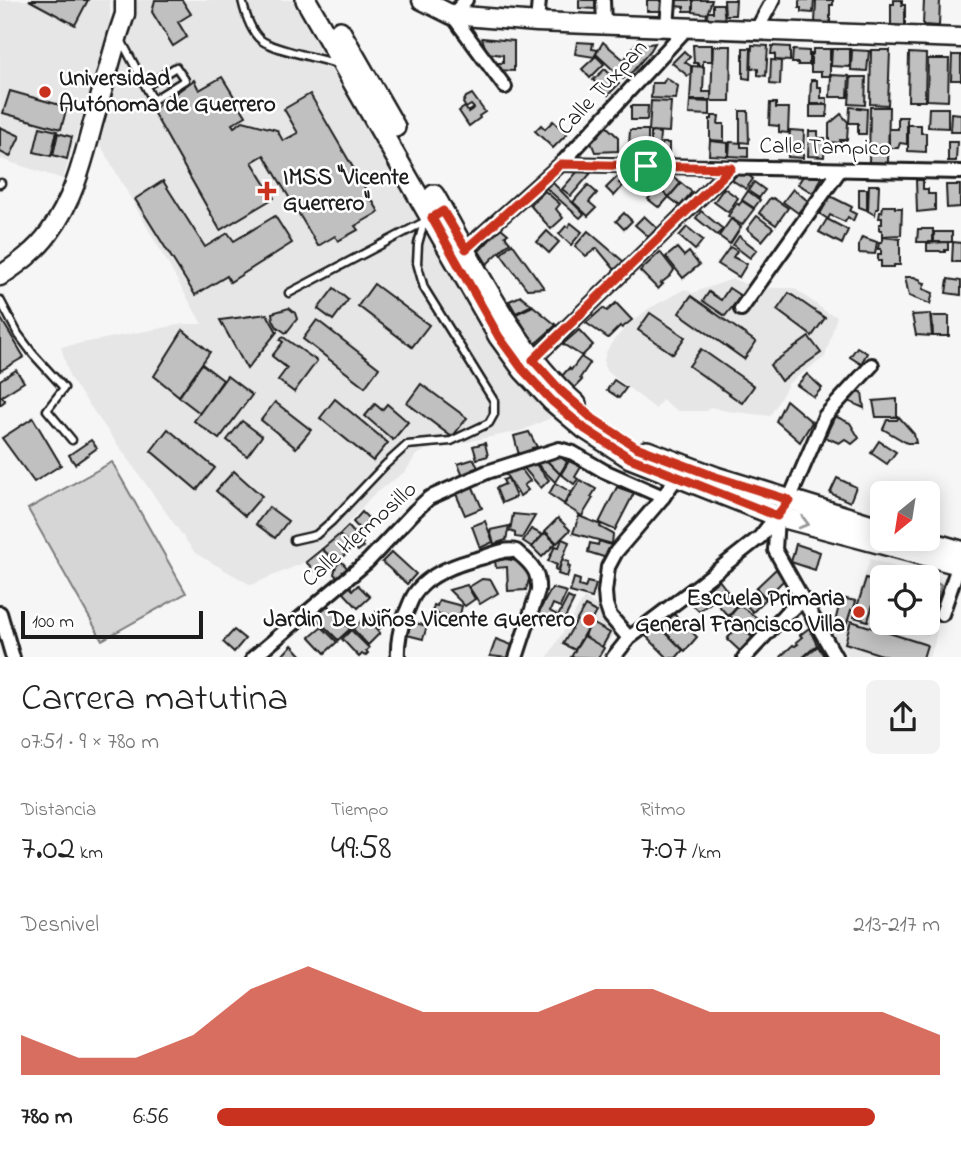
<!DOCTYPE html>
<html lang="es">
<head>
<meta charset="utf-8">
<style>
	:root { --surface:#fff; --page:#f2f2f2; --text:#222; --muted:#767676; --accent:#c8321e }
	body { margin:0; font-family:"Indie Flower",sans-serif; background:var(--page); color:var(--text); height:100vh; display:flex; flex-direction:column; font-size:26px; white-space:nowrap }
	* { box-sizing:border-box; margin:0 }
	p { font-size:23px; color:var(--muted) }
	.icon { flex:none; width:38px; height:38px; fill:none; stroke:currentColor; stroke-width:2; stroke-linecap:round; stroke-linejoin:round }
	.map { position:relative; height:657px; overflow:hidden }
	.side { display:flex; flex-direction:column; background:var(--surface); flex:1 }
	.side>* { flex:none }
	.needle { width:46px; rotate:210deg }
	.controls { position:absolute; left:870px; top:481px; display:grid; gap:14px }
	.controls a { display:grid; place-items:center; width:70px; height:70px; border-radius:10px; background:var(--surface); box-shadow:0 4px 18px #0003; font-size:35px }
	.scale { position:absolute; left:21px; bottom:18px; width:182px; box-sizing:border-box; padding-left:7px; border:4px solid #1c1c1c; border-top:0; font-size:19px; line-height:24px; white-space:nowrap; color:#1c1c1c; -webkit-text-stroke:5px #fff; paint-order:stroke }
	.pin { position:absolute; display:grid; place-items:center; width:60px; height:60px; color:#fff; margin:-30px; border:4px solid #fff; border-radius:50%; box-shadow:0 2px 7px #0007 }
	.round { display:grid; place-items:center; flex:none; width:74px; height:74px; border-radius:10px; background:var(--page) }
	.head { display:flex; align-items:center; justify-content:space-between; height:119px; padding:0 21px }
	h1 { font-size:38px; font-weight:600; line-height:52px }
	.stats { display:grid; grid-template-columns:repeat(3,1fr); gap:10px; height:119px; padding:7px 21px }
	.stats div { display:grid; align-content:center }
	.stats b { font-size:35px; font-weight:600 }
	.stats small { font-size:19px; font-weight:400 }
	.stats p { font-size:19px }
	.chart { height:196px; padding:14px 21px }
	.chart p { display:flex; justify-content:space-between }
	.chart svg { width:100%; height:126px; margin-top:7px; fill:var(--accent); opacity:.7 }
	ul { padding:0 21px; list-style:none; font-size:23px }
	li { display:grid; grid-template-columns:112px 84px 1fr; align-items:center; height:52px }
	li i { height:18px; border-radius:9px; background:var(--accent) }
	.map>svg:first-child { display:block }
</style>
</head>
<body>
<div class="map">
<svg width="961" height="658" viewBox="0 0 961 658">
	<rect width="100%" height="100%" fill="#f6f6f6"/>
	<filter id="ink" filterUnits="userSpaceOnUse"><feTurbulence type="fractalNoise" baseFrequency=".0143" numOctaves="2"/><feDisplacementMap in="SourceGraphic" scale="14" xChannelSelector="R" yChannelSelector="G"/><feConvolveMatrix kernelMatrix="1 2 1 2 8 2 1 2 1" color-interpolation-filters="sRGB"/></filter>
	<g filter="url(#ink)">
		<g fill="#e6e6e6" fill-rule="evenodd">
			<polygon points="0,0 109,0 110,2 110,24 63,179 0,159"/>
			<polygon points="137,0 294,0 435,239 492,341 555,416 521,431 426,450 416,455 406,471 372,496 330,543 321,547 303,563 251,585 195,553 70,378 61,347 183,324 202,324 100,144"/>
			<polygon points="733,279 765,292 768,288 794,288 828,313 837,316 825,357 789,383 770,416 727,411 710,407 707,411 678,411 662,400 656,409 608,372 604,367 604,360 607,350 613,341 625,328 648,309 685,289 692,293"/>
			<path d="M 870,559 L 947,583 L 934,645 L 929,657 L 849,657 L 831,633 L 840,595 L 857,600 ZM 882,578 L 928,578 L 928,623 L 882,623 Z"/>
			<polygon points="584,598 600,607 614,633 598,657 547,658"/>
		</g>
		<g fill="#d6d6d6" stroke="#797979" stroke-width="2">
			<polygon points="112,462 186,593 102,640 28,509"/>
			<polygon points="928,581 941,585 927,633 900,624 928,623"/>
		</g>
		<g fill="#c0c0c0" stroke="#1c1c1c" stroke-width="2">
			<polygon points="29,0 88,0 75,25"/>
			<polygon points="155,0 182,0 191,14 178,22 187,37 173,46 152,12"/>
			<polygon points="579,0 595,0 595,9 579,8"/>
			<rect x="647" y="0" width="14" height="11"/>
			<polygon points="675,0 693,0 693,11 684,11 684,7 675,6"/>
			<polygon points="693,0 712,0 707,14 693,12"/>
			<polygon points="724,0 736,0 735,15 725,15"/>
			<polygon points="801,0 814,0 813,13 801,12 801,8 799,8 799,1"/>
			<polygon points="816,0 833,0 833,5 830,5 830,24 815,24"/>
			<polygon points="894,0 902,0 902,5 905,5 905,26 891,26 891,4 894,4"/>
			<polygon points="924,0 940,0 939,26 923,25"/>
			<polygon points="713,4 723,4 725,21 705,21 708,12 713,12"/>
			<polygon points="482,38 514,41 514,71 497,70 497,63 503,63 503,55 487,53"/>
			<polygon points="577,42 593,43 592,49 598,50 594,57 575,54"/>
			<polygon points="603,42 624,60 636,43 649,44 655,43 651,50 633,71 623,79 596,54"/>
			<polygon points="693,45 712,45 712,61 703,61 703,66 698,66 698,63 694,63"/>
			<polygon points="752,45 768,46 766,76 758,75 758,69 751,68"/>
			<polygon points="713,46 731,46 730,101 711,101"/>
			<polygon points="772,46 790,47 790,61 775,60 775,54 771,54"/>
			<polygon points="743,48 751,48 750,79 743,78"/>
			<polygon points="813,49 830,49 830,76 821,76 821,72 811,72 811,54 813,54"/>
			<polygon points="832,49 850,49 850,67 831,66"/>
			<polygon points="793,50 809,51 809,65 798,65 798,63 792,63"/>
			<polygon points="852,50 869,51 867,71 851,70"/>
			<polygon points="871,50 890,50 888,105 870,104"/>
			<polygon points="684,51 690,57 685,62 691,66 691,74 688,76 672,63"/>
			<polygon points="909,53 926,54 925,101 908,101"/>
			<polygon points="952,55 961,55 961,80 951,80"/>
			<polygon points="596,56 604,64 590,78 582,69"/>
			<polygon points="928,59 949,59 948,101 927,100"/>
			<polygon points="771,60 781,61 780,85 770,84"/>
			<polygon points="692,66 704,67 703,92 711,92 711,100 690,100"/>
			<polygon points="605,69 619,84 608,95 593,80"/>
			<polygon points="831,75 849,76 848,97 830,97"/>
			<polygon points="222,77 246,116 232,124 234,127 243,121 277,130 283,141 298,133 284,109 310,94 379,212 355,226 358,230 338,241 335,236 318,246 264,155 252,162 274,198 220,230 152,110 194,80 199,90"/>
			<polygon points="851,77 866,77 865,105 849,104"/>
			<polygon points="666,78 678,86 676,99 651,98 652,83 663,83"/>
			<polygon points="811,80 817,80 817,87 821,87 821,98 827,98 827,104 810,104"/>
			<polygon points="10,91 67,107 61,129 3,113"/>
			<polygon points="472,94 485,112 479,116 480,118 469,126 459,111 465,107 468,112 474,108 471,105 466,108 463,103 466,97"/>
			<polygon points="651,101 671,102 669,132 649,131"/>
			<polygon points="690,101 710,102 710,115 689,114"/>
			<polygon points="770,103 776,103 776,108 789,108 788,133 779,132 779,126 769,125"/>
			<polygon points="810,105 828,105 827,117 810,117"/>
			<polygon points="631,106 648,106 647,120 631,120"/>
			<polygon points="850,107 867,109 866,134 858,134 858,123 849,123"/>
			<polygon points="870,107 889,107 888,163 869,162"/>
			<polygon points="929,108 948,108 948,128 928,127"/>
			<polygon points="740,111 748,111 749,143 740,142"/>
			<polygon points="951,113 961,114 961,132 950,132"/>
			<polygon points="841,114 848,122 847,140 840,140 841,143 829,142 829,124"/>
			<polygon points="712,116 719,116 718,124 724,124 724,141 710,140 710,119 712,119"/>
			<polygon points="898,117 907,117 907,144 900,143 898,148 889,148 889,129 898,129"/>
			<polygon points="553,121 567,134 553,148 535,131 541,125 545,129"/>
			<polygon points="908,125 921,125 921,133 926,133 926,152 908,151"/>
			<polygon points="606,126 618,137 618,151 595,152 591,142"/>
			<polygon points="0,127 20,136 10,157 0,152"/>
			<polygon points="40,127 57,131 51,156 34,152"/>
			<polygon points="630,130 648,130 648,145 644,145 644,153 636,153 636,146 629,146"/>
			<polygon points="790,130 804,131 803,158 788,157"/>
			<polygon points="809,131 818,131 818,138 825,138 824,157 808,156"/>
			<polygon points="651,132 660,133 659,146 662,146 662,143 669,143 669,155 651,155"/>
			<polygon points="58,133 72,137 67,159 53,155"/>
			<polygon points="710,141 728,143 728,156 709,155"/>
			<polygon points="730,142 741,143 741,147 748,147 748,157 729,156"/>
			<polygon points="948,142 957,142 956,161 948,161"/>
			<polygon points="578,171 591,173 571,196 562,189"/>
			<polygon points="622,172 626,175 619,183 623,186 614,196 606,188"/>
			<polygon points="739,172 745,172 753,179 746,189 732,180"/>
			<polygon points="669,173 681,183 669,197 657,187"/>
			<polygon points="803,176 823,176 813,193 798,184"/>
			<polygon points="916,180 923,180 923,189 928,189 928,194 935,194 935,210 917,212"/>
			<polygon points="163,181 205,247 228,233 234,241 275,216 292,243 230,282 227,276 195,295 135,199"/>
			<polygon points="552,182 584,214 580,218 546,188"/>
			<polygon points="754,182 765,190 759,198 748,191"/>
			<polygon points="681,183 692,192 680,206 669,197"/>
			<polygon points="588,185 597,193 589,202 596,208 588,216 573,202"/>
			<polygon points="869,185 879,185 878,209 876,209 875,215 868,211"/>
			<polygon points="946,185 960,185 960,207 947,208"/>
			<polygon points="658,187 669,197 660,207 659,206 658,207 648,199"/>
			<polygon points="724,188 738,198 728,212 714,202"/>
			<polygon points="793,189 808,201 798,213 783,202"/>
			<polygon points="859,189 867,189 867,210 859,207"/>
			<polygon points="545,191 560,204 556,209 563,218 551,229 530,205"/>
			<polygon points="748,191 760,200 754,208 742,200"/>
			<polygon points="830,196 852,207 850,211 856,214 853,221 848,217 845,222 830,215 828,219 820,214"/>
			<polygon points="770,198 772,199 773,198 788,208 776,225 759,213"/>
			<polygon points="742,201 754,209 742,225 728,216 737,203 739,205"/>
			<polygon points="883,206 895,206 895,208 902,208 901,235 882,236 882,230 879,230 879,224 882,224 882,218 879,218 880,212 882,212"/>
			<polygon points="701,211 723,229 717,235 696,218"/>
			<polygon points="624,213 632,221 624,229 616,221"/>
			<polygon points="644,216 657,228 649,237 635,225"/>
			<polygon points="757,216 773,228 762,241 747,229"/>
			<polygon points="731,219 741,227 730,244 719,236"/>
			<polygon points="827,219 848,230 842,244 819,232"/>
			<polygon points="571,223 582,232 571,245 559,234 566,226 568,227"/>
			<polygon points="687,227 703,240 695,250 679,236"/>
			<polygon points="501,228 508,234 505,236 510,242 487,264 479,251"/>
			<polygon points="918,229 933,229 933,242 917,242"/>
			<polygon points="547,231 559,242 549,253 537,242"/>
			<polygon points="588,231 624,262 615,270 597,248 586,256 575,246"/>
			<rect x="934" y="232" width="18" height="10"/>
			<polygon points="739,236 757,250 750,258 733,245"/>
			<polygon points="862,237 877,242 875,254 859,253 859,244"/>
			<polygon points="882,237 900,239 900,265 894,265 894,267 881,267 881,261 878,261 878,254 881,254 881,249 878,249 879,242 882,242"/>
			<polygon points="948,242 948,250 945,250 945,252 941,252 940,251 927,251 927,243"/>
			<polygon points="953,242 961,243 961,262 952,262"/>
			<polygon points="512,243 544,288 527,289 511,268 501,254"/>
			<polygon points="730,247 737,251 733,257 747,264 739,277 718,264"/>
			<polygon points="677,248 684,256 689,252 699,265 683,278 666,257"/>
			<polygon points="660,252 674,270 670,276 661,283 663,284 658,289 640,271"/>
			<polygon points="905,277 914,277 921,280 921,282 925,283 923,289 933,293 930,304 909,296"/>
			<polygon points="948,279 961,281 961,295 946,293"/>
			<polygon points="374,284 429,325 412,347 358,306"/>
			<polygon points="334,288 348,300 333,320 318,309"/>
			<polygon points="729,288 741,296 725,316 703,301 709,292 721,300"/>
			<polygon points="789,293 825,318 812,336 777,310"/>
			<polygon points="521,296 532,305 516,313 509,301"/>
			<polygon points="691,296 756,342 744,359 679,313"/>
			<polygon points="616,303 632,320 622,328 620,326 608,338 586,323 603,308 607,311"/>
			<polygon points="533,306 556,325 535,344 516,314"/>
			<polygon points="289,308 295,313 297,319 286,333 277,327 273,320 272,313"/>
			<polygon points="650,313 685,337 673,354 638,330"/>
			<polygon points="267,314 277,332 247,369 220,320"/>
			<polygon points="930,314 932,336 916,335 912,315"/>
			<polygon points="932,316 949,316 949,336 933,336"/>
			<polygon points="0,317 24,357 0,371"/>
			<polygon points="317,320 379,368 365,387 303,339"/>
			<polygon points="183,330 210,352 179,396 154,376"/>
			<polygon points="579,330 593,345 582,356 563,344"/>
			<polygon points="283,337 317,361 294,392 278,380 287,368 272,356 283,342 280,340"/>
			<polygon points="809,337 821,353 781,381 770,365"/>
			<polygon points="857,347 867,353 861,364 850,357"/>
			<polygon points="701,349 754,386 742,403 689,366"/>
			<polygon points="581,357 590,363 580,378 582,380 573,389 561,377 569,368 571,370"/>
			<polygon points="202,364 223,380 200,413 179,397"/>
			<polygon points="16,370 24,382 2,396 5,401 0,405 0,380"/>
			<polygon points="807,374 822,388 814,397 797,385"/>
			<polygon points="227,376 252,395 219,439 194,421"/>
			<polygon points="614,380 626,388 619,398 607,390"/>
			<polygon points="421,384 467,418 452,437 407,403"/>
			<polygon points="853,390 862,392 864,408 846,400"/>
			<polygon points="335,399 388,443 373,461 320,418"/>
			<polygon points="897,399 897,417 876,417 873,401"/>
			<polygon points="786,400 812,422 800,442 776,421"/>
			<polygon points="275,402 311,430 296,448 261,420"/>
			<polygon points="375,404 382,410 387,404 408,422 393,440 365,416"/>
			<polygon points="835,416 850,423 859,438 852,444 845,439 839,443 825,437"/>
			<polygon points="899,417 914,434 916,443 907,443 883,429 887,420 897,420"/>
			<polygon points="33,418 61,465 34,482 2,438"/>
			<polygon points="242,421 262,436 247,456 227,440"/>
			<polygon points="168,429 215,468 197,490 151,451"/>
			<polygon points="529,432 537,447 532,448 535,455 520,459 514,436"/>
			<polygon points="91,440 97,448 75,464 69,455"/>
			<polygon points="879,441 896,452 887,464 871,453"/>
			<polygon points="485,443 488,456 477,459 473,446"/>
			<polygon points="557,454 567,462 560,474 544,458"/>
			<polygon points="544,458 560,474 555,482 534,461"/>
			<polygon points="474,459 478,468 473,469 475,473 464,479 458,464"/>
			<polygon points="569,461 581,467 575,477 578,479 574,484 561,474"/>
			<polygon points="534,462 549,480 541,488 522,466"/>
			<polygon points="519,466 530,481 524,485 528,490 520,496 504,472"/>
			<polygon points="234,471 262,496 245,516 216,491"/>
			<polygon points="508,478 516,497 502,503 496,488 505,484 503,480"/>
			<polygon points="837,478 856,487 850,502 830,493"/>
			<polygon points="580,480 596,489 591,497 593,498 582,516 564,505"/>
			<polygon points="555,483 571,492 564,504 549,494"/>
			<polygon points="472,485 482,508 465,515 456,494"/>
			<polygon points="617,487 634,493 615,530 599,523"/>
			<polygon points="269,507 288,521 275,538 256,524"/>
			<polygon points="362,512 371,521 365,526 368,528 363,533 353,522"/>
			<polygon points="513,514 535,516 522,538 515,537 515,533 510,531"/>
			<polygon points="579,516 601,525 600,527 613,534 612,544 573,533"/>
			<polygon points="558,518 570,530 557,543 545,531"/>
			<polygon points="485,521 493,542 480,548 472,526"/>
			<polygon points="348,526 363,543 361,545 363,547 358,551 339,535"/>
			<polygon points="509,526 506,540 494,544 490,530"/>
			<polygon points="531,529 543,535 532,547 523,541"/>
			<polygon points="545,533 556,543 542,557 532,547"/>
			<polygon points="339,535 353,546 337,563 322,549"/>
			<polygon points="562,539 569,542 558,571 555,569 557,565 548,561 555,546 559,547"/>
			<polygon points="599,541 614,546 607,558 588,552 590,543 598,545"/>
			<polygon points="796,544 820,552 815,570 791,562"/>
			<polygon points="322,549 332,558 329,569 318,569 312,572 310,568 311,567 306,562"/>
			<polygon points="392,552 416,574 407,584 382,562"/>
			<polygon points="506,559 517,561 527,570 530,576 526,590 508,591 507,567 496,568 495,561"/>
			<polygon points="562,560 569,562 568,566 570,567 567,577 558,574"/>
			<polygon points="341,561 350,571 340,580 334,574 336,566"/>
			<polygon points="776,569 784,580 766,598 756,588"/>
			<polygon points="574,578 580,580 579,586 585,588 587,582 596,584 592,598 570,592"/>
			<polygon points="866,578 882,583 880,596 876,594 868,621 854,617"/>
			<polygon points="482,579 491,580 498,593 480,604 469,587"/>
			<polygon points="719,580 728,592 724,595 736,607 728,616 706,591"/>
			<polygon points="348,585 353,590 358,585 370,597 358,608 342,591"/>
			<polygon points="467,585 475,599 465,606 449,590"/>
			<polygon points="552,588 567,592 560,607 553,604 550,611 557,615 552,624 537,615"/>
			<polygon points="756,589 766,599 753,612 743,602"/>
			<polygon points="704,591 713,601 699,611 689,602"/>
			<polygon points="568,597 574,600 562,624 556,620"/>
			<polygon points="841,598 856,601 853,611 851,610 845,629 834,626"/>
			<polygon points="439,600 462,606 459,619 432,612 434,605 437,606"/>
			<polygon points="326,604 350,629 338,640 314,616"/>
			<polygon points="739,605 767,625 754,638 730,616"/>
			<polygon points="585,606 596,612 575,650 563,644"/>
			<polygon points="376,612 386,622 379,629 369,620"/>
			<polygon points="674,614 697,637 685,651 660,628"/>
			<polygon points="366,617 380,633 368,645 353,629"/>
			<polygon points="851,621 927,645 923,658 891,658 845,643"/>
			<polygon points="411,622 427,626 423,639 407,635"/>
			<polygon points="592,623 610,633 602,647 584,636"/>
			<polygon points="739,625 754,639 741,652 727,639"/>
			<polygon points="659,626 683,650 676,658 668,658 646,636"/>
			<polygon points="322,627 337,642 325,653 310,637"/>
			<polygon points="809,628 817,645 802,658 782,658 781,656 793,645 795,646 798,644 796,642 802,637 800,635"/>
			<polygon points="234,630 245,639 234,652 223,642"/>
			<polygon points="351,630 369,648 366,651 368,653 365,656 362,654 359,657 342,639"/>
			<polygon points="584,636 604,648 598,658 571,657"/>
			<polygon points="496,639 512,645 508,658 490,656"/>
			<polygon points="292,645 304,658 280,658"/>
			<polygon points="818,646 825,658 803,658"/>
		</g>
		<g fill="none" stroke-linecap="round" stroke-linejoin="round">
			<g stroke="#1c1c1c" stroke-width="11">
				<g id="lane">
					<path d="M 242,0 C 245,13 250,31 261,40 C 274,50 319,58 337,64"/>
					<polyline points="121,40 153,100 145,106"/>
					<polyline points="146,86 176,67 185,80 153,100"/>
					<polyline points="0,184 1,183"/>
					<polyline points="289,293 424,222"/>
					<polyline points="0,300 18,334 33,354 64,388 47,410 72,440"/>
					<polyline points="294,540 316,535 332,521 385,465 407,445 451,441 489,423 494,414 494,401 424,288 417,263 418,244 424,222 426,221"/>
				</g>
			</g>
			<g stroke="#1c1c1c" stroke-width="18">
				<g id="street">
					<polyline points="466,0 452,15 505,87"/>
					<polyline points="603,0 604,24"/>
					<polyline points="537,22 539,0"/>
					<polyline points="667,27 669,0"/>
					<polyline points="756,31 773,0"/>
					<polyline points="561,164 961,172"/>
					<polyline points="460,254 561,164 688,27"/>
					<polyline points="741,309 840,170"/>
					<polyline points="533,360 731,168"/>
					<polyline points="777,517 775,550 836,658"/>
					<polyline points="0,613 13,658"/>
					<polyline points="942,614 959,564"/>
					<polyline points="629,638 610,616 606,604 605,592 608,567 616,552 663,497 677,477"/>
					<polyline points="253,658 368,561 415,511 429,498 487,472 559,449 573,453 604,471 663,497"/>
					<path d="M 398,658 C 397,642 400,630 405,615 C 408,609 410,602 414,595 C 428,573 460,563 484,557 C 493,554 506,548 516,551 C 519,553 521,556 524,558 C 535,568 539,576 538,591 L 516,658"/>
					<polyline points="613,658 629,638 699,585 760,537 789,500 825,416 872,365"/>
					<polyline points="744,658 785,614 804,601"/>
				</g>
			</g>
			<g stroke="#1c1c1c" stroke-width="23">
				<g id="secondary">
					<polyline points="422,0 452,15 537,22 961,38"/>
					<path d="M 0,276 C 18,264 36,251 49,233 C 73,201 83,161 93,123 C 101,94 110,64 118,35 L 125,14 L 125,0"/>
				</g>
			</g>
			<g stroke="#1c1c1c" stroke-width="24">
				<g id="primary">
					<polyline points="306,0 499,337 523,370 552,401 585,429 630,458 777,516 961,565"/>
					<polyline points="340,31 395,127"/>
					<path d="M 434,195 C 475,266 513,349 576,404"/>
					<polyline points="647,451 716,477 882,528"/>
					<polyline points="920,539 961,551"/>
				</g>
			</g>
			<use href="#lane" stroke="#fff" stroke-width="6"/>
			<use href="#street" stroke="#fff" stroke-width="12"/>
			<use href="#secondary" stroke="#fff" stroke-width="18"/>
			<use href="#primary" stroke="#fff" stroke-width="19"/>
		</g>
		<defs><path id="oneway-chevron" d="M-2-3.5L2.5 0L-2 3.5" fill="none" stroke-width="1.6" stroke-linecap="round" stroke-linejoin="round" transform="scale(1.75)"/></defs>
		<use stroke="#999" href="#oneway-chevron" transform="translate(804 523) rotate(15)"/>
	</g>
	<g fill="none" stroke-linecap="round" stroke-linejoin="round" filter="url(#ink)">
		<g stroke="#fff" stroke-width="14">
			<polygon id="route" points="561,164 731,168 533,360 560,390 593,419 636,447 716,477 789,500 777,516 630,458 585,429 552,401 523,370 499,337 432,218 443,211 466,249"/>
		</g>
		<use href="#route" stroke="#c8321e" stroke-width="9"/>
	</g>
	<g fill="#c8321e" stroke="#fff" stroke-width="2.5">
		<circle cx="45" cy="92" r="7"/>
		<path d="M263.5 180.5h7v7h7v7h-7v7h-7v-7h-7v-7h7z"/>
		<circle cx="859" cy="612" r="7"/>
		<circle cx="589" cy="620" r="7"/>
	</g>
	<g text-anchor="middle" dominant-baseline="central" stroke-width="5" stroke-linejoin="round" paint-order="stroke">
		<g font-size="23" font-weight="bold" fill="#1c1c1c" stroke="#fff" text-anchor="start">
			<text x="59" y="79">Universidad<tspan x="59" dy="26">Autónoma de Guerrero</tspan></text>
			<text x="283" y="178">IMSS "Vicente<tspan x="283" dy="26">Guerrero"</tspan></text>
			<text x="845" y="599" text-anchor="end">Escuela Primaria<tspan x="845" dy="26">General Francisco Villa</tspan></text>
			<text x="575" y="620" text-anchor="end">Jardin De Niños Vicente Guerrero</text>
		</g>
		<g font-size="23" fill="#1c1c1c" stroke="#fff">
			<text transform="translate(603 88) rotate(-47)">Calle Tuxpan</text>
			<text transform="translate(825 148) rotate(1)">Calle Tampico</text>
			<text transform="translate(360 535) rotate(-42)">Calle Hermosillo</text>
		</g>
	</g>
</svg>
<div class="controls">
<a><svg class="needle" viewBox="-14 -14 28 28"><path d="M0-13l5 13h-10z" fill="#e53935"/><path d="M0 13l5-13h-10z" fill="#767676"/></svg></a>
<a><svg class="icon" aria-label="locate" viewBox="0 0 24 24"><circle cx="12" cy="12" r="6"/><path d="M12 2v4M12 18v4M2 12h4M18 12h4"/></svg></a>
</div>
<div class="scale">100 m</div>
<div class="pin" style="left:646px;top:166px;background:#1e9e55"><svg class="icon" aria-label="arrive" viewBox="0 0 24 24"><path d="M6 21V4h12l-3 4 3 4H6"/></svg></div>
</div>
<section class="side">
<div class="head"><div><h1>Carrera matutina</h1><p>07:51 · 9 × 780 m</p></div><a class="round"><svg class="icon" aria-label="share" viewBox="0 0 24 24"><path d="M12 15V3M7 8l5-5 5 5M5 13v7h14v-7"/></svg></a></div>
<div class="stats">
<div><p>Distancia</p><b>7.02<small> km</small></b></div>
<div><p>Tiempo</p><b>49:58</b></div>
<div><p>Ritmo</p><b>7:07<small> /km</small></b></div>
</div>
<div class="chart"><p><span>Desnivel</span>213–217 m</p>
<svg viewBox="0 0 160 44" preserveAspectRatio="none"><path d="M0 44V30L10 38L20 38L30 30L40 14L50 6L60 14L70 22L80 22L90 22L100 14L110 14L120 22L130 22L140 22L150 22L160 30V44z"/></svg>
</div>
<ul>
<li><b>780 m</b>6:56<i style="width:91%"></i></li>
</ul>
</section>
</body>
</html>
